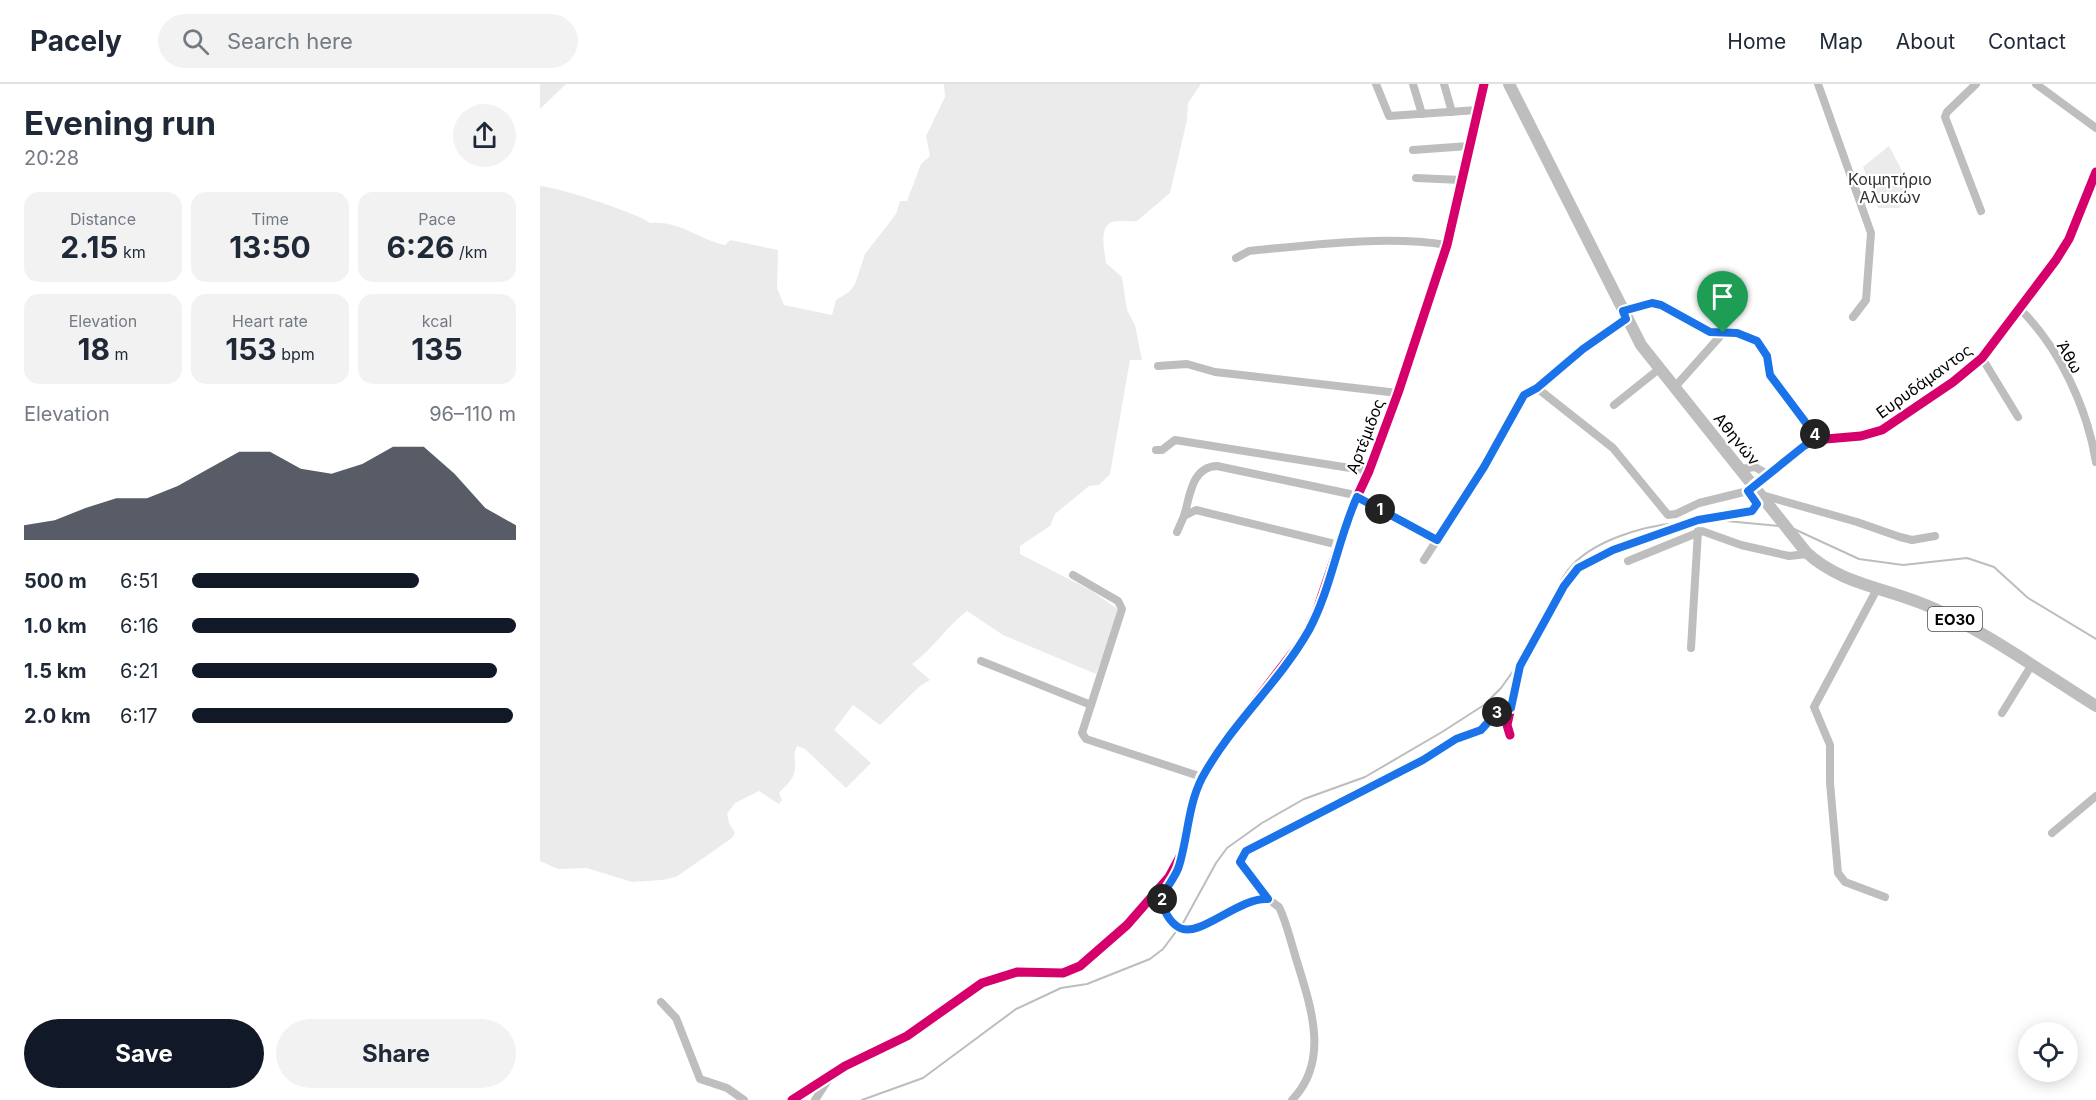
<!DOCTYPE html>
<html lang="en">
<head>
<meta charset="utf-8">
<style>
	:root { --surface:#fff; --page:#f2f2f3; --text:#1f2937; --muted:#747a83; --line:#e0e1e3; --accent:#111827 }
	body { margin:0; font-family:Inter,sans-serif; background:var(--page); color:var(--text); height:100vh; display:flex; flex-direction:column; font-size:22px; white-space:nowrap }
	* { box-sizing:border-box; margin:0 }
	p { font-size:20px; color:var(--muted) }
	.icon { flex:none; width:33px; height:33px; fill:none; stroke:currentColor; stroke-width:2; stroke-linecap:round; stroke-linejoin:round }
	.map { position:relative; flex:1; overflow:hidden }
	.details { display:flex; flex-direction:column; background:var(--surface); width:540px }
	.details>* { flex:none }
	.buttons { position:absolute; left:1478px; top:938px; display:grid; gap:12px }
	.buttons a { display:grid; place-items:center; width:60px; height:60px; border-radius:50%; background:var(--surface); box-shadow:0 3px 15px #0003; font-size:30px }
	.pin { position:absolute; display:grid; place-items:center; width:51px; height:51px; color:#fff; margin:-62px -26px; border-radius:50% 50% 50% 0; rotate:-45deg; box-shadow:0 0 6px #0007 }
	.pin .icon { rotate:45deg }
	.km { position:absolute; width:30px; height:30px; margin:-15px; border-radius:50%; background:#222; color:#fff; font-size:16px; line-height:30px; text-align:center }
	.round { display:grid; place-items:center; flex:none; width:63px; height:63px; border-radius:32px; background:var(--page) }
	.summary { display:flex; align-items:center; justify-content:space-between; height:102px; padding:0 24px }
	h1 { font-size:33px; font-weight:700; line-height:45px }
	.stats { display:grid; grid-template-columns:repeat(3,1fr); gap:9px; height:102px; padding:6px 24px }
	.stats div { display:grid; align-content:center; border-radius:15px; background:var(--page); text-align:center }
	.stats b { font-size:30px; font-weight:700 }
	.stats small { font-size:16px; font-weight:400 }
	.stats p { font-size:16px }
	.chart { height:168px; padding:12px 24px }
	.chart p { display:flex; justify-content:space-between }
	.chart svg { width:100%; height:108px; margin-top:6px; fill:var(--accent); opacity:.7 }
	.button { display:flex; gap:12px; margin-top:auto; padding:12px 24px }
	.button a { flex:1; height:69px; border-radius:36px; background:var(--accent); color:#fff; font-size:24px; font-weight:700; line-height:69px; text-align:center }
	.button a+a { background:var(--page); color:var(--text) }
	ul { padding:0 24px; list-style:none; font-size:20px }
	li { display:grid; grid-template-columns:96px 72px 1fr; align-items:center; height:45px }
	li i { height:15px; border-radius:8px; background:var(--accent) }
	header { display:flex; align-items:center; gap:36px; box-sizing:border-box; height:84px; padding:0 30px; background:var(--surface); border-bottom:2px solid var(--line) }
	header strong { font-size:28px }
	nav { display:flex; gap:33px; margin-inline-start:auto; font-size:21px }
	.search { width:420px; height:54px; background:var(--page); display:flex; align-items:center; gap:15px; box-sizing:border-box; padding:0 21px; border-radius:33px; color:var(--muted); font-size:22px }
	main { display:flex; flex:1; min-height:0 }
	.map>svg:first-child { display:block }
</style>
</head>
<body>
<header>
<strong>Pacely</strong>
<div class="search"><svg class="icon" aria-label="search" viewBox="0 0 24 24"><circle cx="10" cy="10" r="6"/><path d="M15 15l6 6"/></svg>Search here</div>
<nav><a>Home</a><a>Map</a><a>About</a><a>Contact</a></nav>
</header>
<main>
<section class="details">
<div class="summary"><div><h1>Evening run</h1><p>20:28</p></div><a class="round"><svg class="icon" aria-label="share" viewBox="0 0 24 24"><path d="M12 15V3M7 8l5-5 5 5M5 13v7h14v-7"/></svg></a></div>
<div class="stats">
<div><p>Distance</p><b>2.15<small> km</small></b></div>
<div><p>Time</p><b>13:50</b></div>
<div><p>Pace</p><b>6:26<small> /km</small></b></div>
</div>
<div class="stats">
<div><p>Elevation</p><b>18<small> m</small></b></div>
<div><p>Heart rate</p><b>153<small> bpm</small></b></div>
<div><p>kcal</p><b>135</b></div>
</div>
<div class="chart"><p><span>Elevation</span>96–110 m</p>
<svg viewBox="0 0 160 44" preserveAspectRatio="none"><path d="M0 44V38L10 36L20 31L30 27L40 27L50 22L60 15L70 8L80 8L90 15L100 17L110 13L120 6L130 6L140 17L150 31L160 38V44z"/></svg>
</div>
<ul>
<li><b>500 m</b>6:51<i style="width:70%"></i></li>
<li><b>1.0 km</b>6:16<i style="width:100%"></i></li>
<li><b>1.5 km</b>6:21<i style="width:94%"></i></li>
<li><b>2.0 km</b>6:17<i style="width:99%"></i></li>
</ul>
<div class="button"><a>Save</a><a>Share</a></div>
</section>
<div class="map">
<svg width="1556" height="1016" viewBox="0 0 1556 1016">
	<rect width="100%" height="100%" fill="#fff"/>
	<g fill="#ebebeb">
		<polygon points="0,0 26,0 0,25"/>
		<path d="M 404,0 L 661,0 L 648,19 L 647,36 L 630,109 L 597,137 C 589,138 578,136 572,138 C 558,143 565,168 566,179 L 582,193 L 587,226 L 595,241 L 602,276 L 590,276 L 570,390 L 559,401 L 549,402 L 515,430 L 510,442 L 480,462 L 480,470 L 552,507 L 580,527 L 556,590 L 463,551 L 427,527 C 406,543 393,565 372,580 L 390,596 L 380,602 L 340,641 L 313,621 L 294,646 L 331,679 L 306,704 L 265,665 L 257,662 C 253,670 255,674 255,682 C 256,694 246,701 239,709 L 242,716 L 239,720 L 219,707 L 195,719 L 187,730 L 189,739 L 195,749 L 192,754 L 136,793 L 122,796 L 92,798 L 47,784 L 18,785 L 0,777 L 0,102 C 17,103 98,129 110,139 C 139,136 158,155 185,161 L 190,156 L 238,166 L 237,204 L 244,221 L 292,231 L 296,216 L 309,208 L 315,200 L 325,170 L 356,130 L 360,117 L 367,117 L 381,80 L 390,72 L 386,52 L 405,13 Z"/>
		<polygon points="1349,62 1371,104 1360,124 1338,124 1323,83"/>
	</g>
	<g fill="none" stroke-linecap="round" stroke-linejoin="round">
		<g stroke="#bdbdbd" stroke-width="2">
			<polyline points="1176,436 1239,442"/>
			<polyline points="1254,445 1319,475 1363,481 1427,474 1454,483 1488,514 1556,555"/>
			<path d="M 1002,535 C 1010,519 1017,500 1028,486 C 1051,457 1102,442 1138,439"/>
			<polyline points="642,841 676,779 687,764 722,739 764,715 825,693 902,648 944,621 961,604 976,583"/>
			<polyline points="322,1016 383,994 476,925 521,904 547,900 610,875 623,865 638,845"/>
		</g>
		<g stroke="#bebebe" stroke-width="8">
			<polyline points="836,0 849,32 938,26"/>
			<polyline points="873,0 882,30"/>
			<polyline points="904,0 912,28"/>
			<polyline points="1278,0 1331,149 1326,216 1313,233"/>
			<polyline points="1436,0 1407,28 1405,33 1441,127"/>
			<polyline points="1496,0 1556,44"/>
			<polyline points="873,66 929,62"/>
			<polyline points="876,94 922,96"/>
			<path d="M 696,174 L 709,167 C 770,161 847,151 907,161"/>
			<path d="M 1479,224 C 1519,263 1547,323 1556,378"/>
			<polyline points="1083,227 1117,220 1170,248 1198,249 1217,257 1227,272 1230,291 1278,355"/>
			<polyline points="1442,274 1478,333"/>
			<polyline points="618,282 647,280 675,288 858,309"/>
			<polyline points="997,304 1073,364 1128,431 1136,430 1159,419 1212,406"/>
			<polyline points="1134,304 1183,249"/>
			<polyline points="1074,321 1119,285"/>
			<polyline points="616,366 622,366 635,356 829,387"/>
			<polyline points="1201,385 1215,383 1229,391"/>
			<polyline points="1214,402 1274,356 1321,352 1342,346 1413,298 1442,274 1516,176 1529,155 1556,88"/>
			<polyline points="1222,411 1317,438 1360,453 1372,456 1395,452"/>
			<path d="M 644,432 C 650,413 651,383 677,382 L 810,410 L 897,456"/>
			<polyline points="637,448 644,432 656,426 799,461"/>
			<polyline points="884,476 944,383 984,311 997,304 1043,265 1086,235"/>
			<polyline points="1088,477 1162,447 1201,461 1249,472 1268,470"/>
			<polyline points="533,491 578,517 582,525 551,621"/>
			<polyline points="1337,505 1274,623 1290,661 1290,699 1298,789 1305,798 1345,813"/>
			<polyline points="1151,564 1158,447"/>
			<polyline points="441,577 551,621 542,649 546,655 662,693"/>
			<polyline points="1462,629 1491,582"/>
			<polyline points="970,651 967,641 980,582 1024,502 1038,484 1073,466 1158,436 1212,427 1217,420 1208,407"/>
			<polyline points="1512,749 1556,712"/>
			<path d="M 629,801 C 622,812 620,819 627,831 C 650,870 693,813 728,815 L 739,823 C 746,837 750,855 755,871 C 769,918 792,975 752,1016"/>
			<polyline points="728,815 703,784 700,774 706,767 883,676 916,655 941,646 961,623 971,624"/>
			<polyline points="121,918 136,934 160,995 187,1004 204,1016"/>
			<polyline points="252,1016 305,982 367,952 442,899 477,888 523,889 540,882 587,841 629,793 643,767 653,716 662,693 694,645 764,554 776,529 810,428 829,387 858,309 907,161 944,0"/>
			<polyline points="275,1016 290,993"/>
		</g>
		<path stroke="#bebebe" stroke-width="12" d="M 969,0 L 1101,261 L 1266,468 C 1302,502 1351,504 1395,525 C 1451,551 1503,589 1556,622"/>
		<g stroke="#fff" stroke-width="13">
			<g id="cycleway">
				<polyline points="1214,402 1274,356 1321,352 1342,346 1413,298 1442,274 1516,176 1529,155 1556,88"/>
				<polyline points="970,651 967,641 980,582 1024,502 1038,484 1073,466 1158,436 1212,427 1217,420 1208,407"/>
				<polyline points="252,1016 305,982 367,952 442,899 477,888 523,889 540,882 587,841 629,793 643,767 653,716 662,693 694,645 764,554 776,529 810,428 829,387 858,309 907,161 944,0"/>
			</g>
		</g>
		<use href="#cycleway" stroke="#d6006c" stroke-width="9"/>
	</g>
	<g fill="none" stroke-linecap="round" stroke-linejoin="round">
		<g stroke="#fff" stroke-width="12">
			<path id="route" d="M 1112,219 L 1121,221 L 1170,248 L 1197,249 L 1217,257 L 1227,272 L 1230,291 L 1278,355 L 1264,362 L 1208,407 L 1217,420 L 1212,427 L 1158,436 L 1073,466 L 1038,484 L 1024,502 L 980,582 L 971,624 L 961,624 L 941,646 L 916,655 L 883,676 L 706,767 L 700,778 L 728,815 C 699,813 660,854 640,844 C 634,841 630,836 627,831 C 615,809 633,801 639,782 C 648,753 648,721 662,694 C 691,640 739,599 769,546 C 791,505 798,455 817,413 L 897,456 L 944,383 L 984,311 L 997,304 L 1043,265 L 1086,235 L 1083,227 Z"/>
		</g>
		<use href="#route" stroke="#1a73e8" stroke-width="8"/>
	</g>
	<g text-anchor="middle" dominant-baseline="central" stroke-width="4.5" stroke-linejoin="round" paint-order="stroke">
		<rect fill="#fff" stroke="#4c4c4c" stroke-width="1.5" x="1388" y="523" width="54" height="24" rx="4.5"/>
		<g font-size="15" font-weight="bold" fill="#000">
			<text x="1415" y="535">ΕΟ30</text>
		</g>
		<g font-size="16" fill="#313131" stroke="#fff">
			<text x="1350" y="95">Κοιμητήριο<tspan x="1350" dy="18">Αλυκών</tspan></text>
		</g>
		<g font-size="16" fill="#000" stroke="#fff">
			<text transform="translate(1530 273) rotate(60)">Άθω</text>
			<text transform="translate(1384 297) rotate(-36)">Ευρυδάμαντος</text>
			<text transform="translate(825 352) rotate(-69)">Αρτέμιδος</text>
			<text transform="translate(1197 355) rotate(51)">Αθηνών</text>
		</g>
	</g>
</svg>
<div class="buttons">
<a><svg class="icon" aria-label="locate" viewBox="0 0 24 24"><circle cx="12" cy="12" r="6"/><path d="M12 2v4M12 18v4M2 12h4M18 12h4"/></svg></a>
</div>
<div class="pin" style="left:1183px;top:249px;background:#1e9e55"><svg class="icon" aria-label="arrive" viewBox="0 0 24 24"><path d="M6 21V4h12l-3 4 3 4H6"/></svg></div>
<b class="km" style="left:840px;top:425px">1</b>
<b class="km" style="left:622px;top:815px">2</b>
<b class="km" style="left:957px;top:628px">3</b>
<b class="km" style="left:1275px;top:350px">4</b>
</div>
</main>
</body>
</html>
